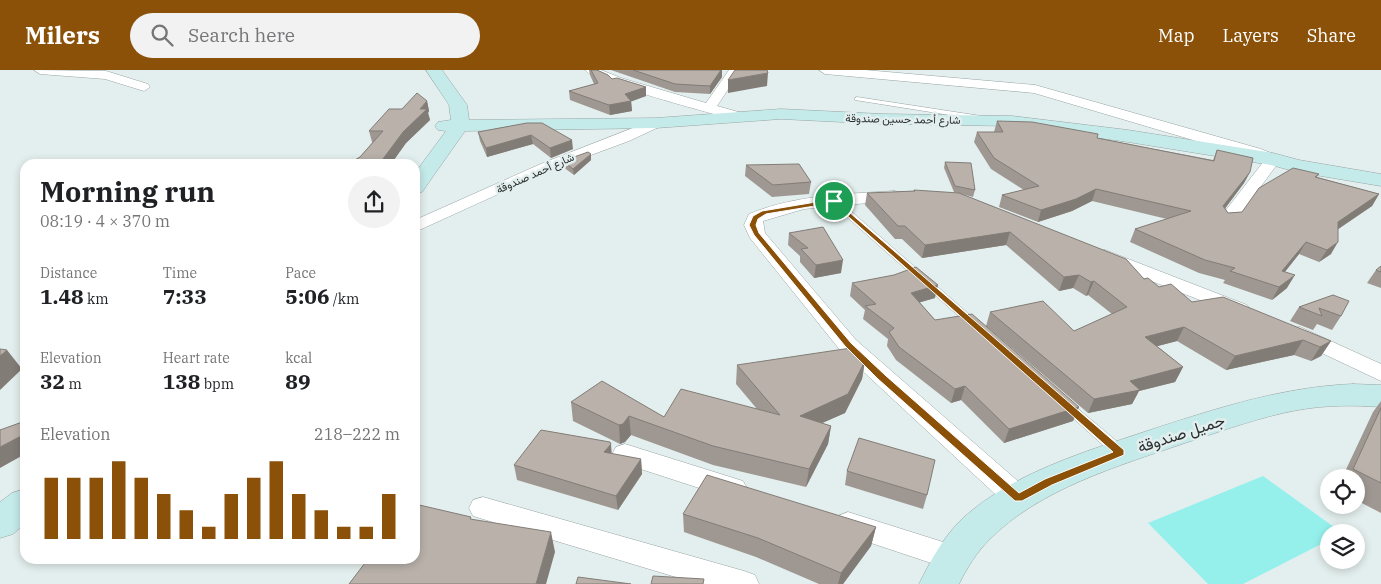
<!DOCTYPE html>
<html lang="en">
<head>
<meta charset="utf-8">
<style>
	:root { --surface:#fff; --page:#f2f2f2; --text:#202124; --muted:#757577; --accent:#8b5109 }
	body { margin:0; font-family:"IBM Plex Serif",Vazirmatn,serif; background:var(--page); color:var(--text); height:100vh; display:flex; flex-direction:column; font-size:19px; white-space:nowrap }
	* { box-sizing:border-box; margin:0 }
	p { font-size:16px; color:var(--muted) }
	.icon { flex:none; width:28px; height:28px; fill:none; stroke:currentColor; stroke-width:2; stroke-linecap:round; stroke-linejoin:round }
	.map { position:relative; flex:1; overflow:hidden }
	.details { position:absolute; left:20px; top:89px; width:400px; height:405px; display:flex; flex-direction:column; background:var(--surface); border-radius:15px; box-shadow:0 2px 8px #0003 }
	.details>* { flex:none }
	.tools { position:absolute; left:1320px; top:399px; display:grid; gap:10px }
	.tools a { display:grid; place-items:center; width:45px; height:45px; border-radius:50%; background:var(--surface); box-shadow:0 2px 8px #0003; font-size:25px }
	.pin { position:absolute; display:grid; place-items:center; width:42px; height:42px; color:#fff; margin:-21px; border:2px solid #fff; border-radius:50%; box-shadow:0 1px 5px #0007 }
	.round { display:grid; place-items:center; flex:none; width:52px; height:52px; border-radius:26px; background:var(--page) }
	.overview { display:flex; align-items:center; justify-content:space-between; height:85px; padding:0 20px }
	h1 { font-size:28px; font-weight:700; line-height:38px }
	.metrics { display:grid; grid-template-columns:repeat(3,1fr); gap:8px; height:85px; padding:5px 20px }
	.metrics div { display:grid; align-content:center }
	.metrics b { font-size:21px; font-weight:700 }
	.metrics small { font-size:14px; font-weight:400 }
	.metrics p { font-size:14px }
	.chart { height:140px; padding:10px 20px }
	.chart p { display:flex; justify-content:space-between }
	.chart svg { width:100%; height:90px; margin-top:5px; stroke:var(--accent); stroke-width:6 }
	header { display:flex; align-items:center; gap:30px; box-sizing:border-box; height:70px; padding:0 25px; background:var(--accent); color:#fff }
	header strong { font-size:24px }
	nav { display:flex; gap:28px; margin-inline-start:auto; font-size:18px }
	.search { width:350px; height:45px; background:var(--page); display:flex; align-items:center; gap:12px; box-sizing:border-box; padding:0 18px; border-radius:28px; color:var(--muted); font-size:19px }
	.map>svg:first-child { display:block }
</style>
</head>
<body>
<header>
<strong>Milers</strong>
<div class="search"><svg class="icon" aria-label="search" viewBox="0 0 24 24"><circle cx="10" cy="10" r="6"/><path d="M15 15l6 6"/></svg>Search here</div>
<nav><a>Map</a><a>Layers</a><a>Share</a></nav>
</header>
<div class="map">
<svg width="1381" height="514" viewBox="0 0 1381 514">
	<rect width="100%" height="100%" fill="#e3efee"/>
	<polygon fill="#95f0ec" points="1263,406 1341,462 1329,462 1329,470 1243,514 1208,514 1148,453"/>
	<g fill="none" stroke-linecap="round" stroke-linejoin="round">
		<g stroke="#99a5a4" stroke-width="1">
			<g id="lane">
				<polygon points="857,27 981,46 985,48 981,50 855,30 855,28"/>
				<polygon points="834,128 837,129 979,253 981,255 979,257 971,257 831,133 831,129"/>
				<polygon points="1066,331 1070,332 1126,379 1128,383 1126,387 1121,388 1116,387 1062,338 1060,335 1062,332"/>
			</g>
		</g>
		<g stroke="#99a5a4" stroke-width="1">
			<g id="street">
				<polygon points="34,0 106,1 148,14 150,17 144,21 105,9 40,4"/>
				<path d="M 585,0 L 601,0 L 621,8 L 706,33 L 729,0 L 741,0 L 717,36 L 742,43 L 744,46 L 737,50 C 713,44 596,13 585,0 Z"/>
				<polygon points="819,0 865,0 1035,15 1261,79 1278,86 1281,89 1234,153 1222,153 1219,149 1264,91 1034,23 825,4"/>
				<polygon points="656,49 661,50 663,53 661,56 629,71 553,99 415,162 415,150 543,93"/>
				<path d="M 894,121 L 900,122 L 902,126 L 900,130 L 804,139 L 763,151 L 765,163 L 856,270 L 1028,420 L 1032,428 L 1028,436 L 1018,439 L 1008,436 L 840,280 L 750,168 L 744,155 L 749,144 C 795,125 845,124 894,121 Z"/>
				<polygon points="1105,180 1247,235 1250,239 1247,243 1240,245 1233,243 1098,190 1096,186 1098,182"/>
				<polygon points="1300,257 1381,294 1381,311 1292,269 1289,264 1292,259"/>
				<polygon points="625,374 743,411 747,418 743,425 733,429 616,391 612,384 616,377"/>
				<polygon points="483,427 744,501 755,505 759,514 699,514 473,446 469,438 473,430"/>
				<polygon points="848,442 962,478 967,487 962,496 952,500 838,462 834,454 838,446"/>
			</g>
		</g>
		<g stroke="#99a5a4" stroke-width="1">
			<g id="secondary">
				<polygon points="426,0 442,0 467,35 469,50 656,48 781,39 883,44 1012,46 1128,60 1273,83 1299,90 1381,104 1381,116 1297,102 1271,95 1128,72 1012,56 883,54 781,49 656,58 465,61 422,122 415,124 415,103 446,61 438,60 435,56 438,52 451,50 449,35"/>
				<path d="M 1353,314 L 1381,315 L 1381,337 C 1353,335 1326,335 1298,340 C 1259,347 1222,361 1185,373 C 1118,396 1039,419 989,470 C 976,483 967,498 959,514 L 919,514 C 931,490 943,467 963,448 C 1013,403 1084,382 1147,361 C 1215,339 1281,317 1353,314 Z"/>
				<polygon points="25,419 25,454 13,464 0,468 0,432 12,423"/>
			</g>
		</g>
		<use href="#lane" fill="#fff" fill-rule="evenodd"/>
		<use href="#street" fill="#fff" fill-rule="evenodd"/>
		<use href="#secondary" fill="#c4eae9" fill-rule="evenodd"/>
	</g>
	<g fill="#9f9892">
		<polygon points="589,0 597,0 612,9 646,17 646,26 631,31 632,41 610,45 570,30 569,21 594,14 590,5"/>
		<polygon points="611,0 722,0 722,7 710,24 675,22"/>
		<polygon points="427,31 429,41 428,43 430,50 406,73 391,94 348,94 360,87 373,72 372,72 369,61 402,39"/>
		<polygon points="997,51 1097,68 1213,90 1217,80 1250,102 1244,113 1225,138 1228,143 1242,142 1319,104 1317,107 1379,124 1372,136 1338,159 1331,184 1319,192 1299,184 1285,202 1287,218 1272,230 1223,213 1225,210 1199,203 1130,172 1135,159 1167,149 1092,131 1072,141 1038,152 999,137 1002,125 1024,120 991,99 974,72 977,62 994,62"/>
		<polygon points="527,53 573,79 551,88 533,74 487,87 480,71 478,62"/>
		<polygon points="591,90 574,105 563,97 563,91"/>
		<polygon points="945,92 975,120 973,127 954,122 944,98"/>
		<polygon points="746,95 811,112 809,124 772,127 745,106"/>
		<polygon points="914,120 1144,209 1159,217 1192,232 1331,271 1321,286 1311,291 1294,285 1226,300 1177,271 1157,276 1183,297 1175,312 1139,321 1132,334 1088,343 986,256 990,242 1074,261 1112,244 1088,225 1086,226 1073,218 1059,221 1006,175 922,188 902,169 895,169 865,135 867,123 913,121"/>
		<polygon points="789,163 841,203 814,208 800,192 800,186 788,175"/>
		<polygon points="1381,196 1381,218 1367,213 1376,200"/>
		<polygon points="852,213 935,228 919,232 935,250 1079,337 1073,351 1004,373 961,330 951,333 896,290 887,276 888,269 863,249 865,240 850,226"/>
		<polygon points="1333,225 1341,246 1332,260 1317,254 1313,260 1290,251 1299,237"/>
		<polygon points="865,291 862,309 845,343 822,353 831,356 828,374 806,417 713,395 631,365 625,372 620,374 573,351 571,332 664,347 757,339 736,314 737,295"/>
		<polygon points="1381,331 1381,443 1356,430 1356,408 1342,408 1373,342"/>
		<polygon points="612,384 641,389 642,404 618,440 517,410 514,395"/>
		<polygon points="847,401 927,425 923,439 845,415"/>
		<polygon points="683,444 876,457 871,476 843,514 819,514 756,487 684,462"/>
	</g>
	<g fill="#827c77">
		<polygon points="717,0 722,0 722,7 710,24 710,16"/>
		<polygon points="768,3 767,16 728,23 728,10"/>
		<polygon points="646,17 646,26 630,32 631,31 632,41 610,45 609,35 625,24"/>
		<polygon points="427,31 429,41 428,43 430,50 406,73 391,94 380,94 380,93"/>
		<polygon points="531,65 533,74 487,87 486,78"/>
		<polygon points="572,70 573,79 551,88 550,78"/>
		<polygon points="591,84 591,90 574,105 573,99"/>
		<polygon points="1250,102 1244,113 1218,148 1223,136"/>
		<polygon points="1096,119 1092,131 1072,141 1038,152 1041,140"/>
		<polygon points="1379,124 1372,136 1331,164 1338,152"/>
		<polygon points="415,161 417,170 415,174"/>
		<polygon points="1010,162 1006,175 922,188 925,175"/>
		<polygon points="1306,172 1299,184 1275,214 1282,201"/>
		<polygon points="1338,172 1331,184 1319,192 1327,180"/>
		<polygon points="843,190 841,203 814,208 816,195"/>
		<polygon points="1079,205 1073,218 1059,221 1064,207"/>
		<polygon points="1295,205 1287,218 1272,230 1279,217"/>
		<polygon points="1094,211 1088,225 1086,226 1091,212"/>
		<polygon points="938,215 935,228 908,236 911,223"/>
		<polygon points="1184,257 1177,271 1139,281 1145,267"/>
		<polygon points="1303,270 1294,285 1226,300 1235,286"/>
		<polygon points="1331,271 1321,286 1311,291 1320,277"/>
		<polygon points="7,280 22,299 0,320 0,286"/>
		<polygon points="865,291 862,309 845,343 797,364 800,346"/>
		<polygon points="1183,297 1175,312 1139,321 1132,334 1088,343 1094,329 1130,311"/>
		<polygon points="965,316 961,330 951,333 955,319"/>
		<polygon points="1079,337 1073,351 1004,373 1009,359"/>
		<polygon points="629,346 631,365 625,372 620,374 619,355"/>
		<polygon points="831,356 828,374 806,417 809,399"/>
		<polygon points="25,364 25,384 0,398 0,377"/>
		<polygon points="611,374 612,388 604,382"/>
		<polygon points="641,389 642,404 618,440 616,426"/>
		<polygon points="876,457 871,476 843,514 838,514 841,503"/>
		<polygon points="551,462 555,482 546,514 536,514"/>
	</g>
	<g fill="#b9b1aa" stroke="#827c77">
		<polygon points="591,0 597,0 608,5 612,9 617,8 646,17 625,24 631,31 609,35 569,21 598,13"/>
		<polygon points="633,0 721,0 710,16 675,14"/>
		<polygon points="735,0 767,0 768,3 728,10"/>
		<polygon points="417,23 427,31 420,39 427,39 403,62 380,93 387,94 348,94 360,87 383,61 369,61 389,39 402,39"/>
		<polygon points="997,51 1032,52 1098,64 1097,68 1214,91 1217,80 1253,88 1250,102 1223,136 1228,143 1242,142 1259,118 1293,98 1319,104 1315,107 1379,124 1338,152 1338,172 1327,180 1306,172 1282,201 1295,205 1279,217 1230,201 1235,198 1205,190 1135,159 1191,141 1096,119 1076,129 1041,140 1002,125 1039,116 994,88 977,62 1003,62"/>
		<polygon points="527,53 542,53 572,70 550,78 531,65 486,78 478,62"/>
		<polygon points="588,82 591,84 573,99 563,91"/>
		<polygon points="945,92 971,93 975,120 955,116"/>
		<polygon points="799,94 811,112 773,115 746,95"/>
		<polygon points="914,120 959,123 1126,189 1144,209 1148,208 1159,217 1171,214 1192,232 1223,227 1331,271 1320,277 1303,270 1235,286 1184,257 1145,267 1183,297 1130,311 1140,320 1094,329 990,242 1043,231 1074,261 1127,237 1094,211 1091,212 1079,205 1064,207 1010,162 925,175 905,156 898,156 867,123 915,121"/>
		<polygon points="823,157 843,190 816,195 801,179 808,178 789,163"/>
		<polygon points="1381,196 1381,202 1376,200"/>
		<polygon points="916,197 938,215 911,223 935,250 972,244 1079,337 1009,359 965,316 955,319 899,277 889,262 894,258 865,236 876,234 852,213 894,205"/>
		<polygon points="1333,225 1349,231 1341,246 1319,238 1322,246 1299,237"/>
		<polygon points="851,278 865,291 848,324 800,346 831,356 809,399 713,376 629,346 623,354 619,355 571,332 602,311 664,347 681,319 780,345 737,295"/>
		<polygon points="0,279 7,280 0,286"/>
		<polygon points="1381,338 1381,413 1353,399"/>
		<polygon points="25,351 25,364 0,377 0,360"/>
		<polygon points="541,360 610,372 611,374 604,382 641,389 616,426 514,395"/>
		<polygon points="859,368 935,390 927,425 847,401"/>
		<polygon points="707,405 876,457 841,503 758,468 683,444"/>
		<polygon points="415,434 471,447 470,449 551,462 536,514 349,514 368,489 415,489"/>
		<polygon points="653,506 704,509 703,514 651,514"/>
		<polygon points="578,507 631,514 576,514"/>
	</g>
	<path fill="#8b5109" stroke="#fff" fill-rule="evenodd" d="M 834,129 L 1124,380 L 1124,385 L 1052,415 L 1022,431 L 1015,431 L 878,309 L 845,276 L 754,165 L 749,155 L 753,146 L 762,141 ZM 833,133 L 1113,382 L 1045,409 L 1019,423 L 885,305 L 851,273 L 759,163 L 756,155 L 758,149 L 766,144 Z"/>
	<g text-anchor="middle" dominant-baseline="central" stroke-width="5" stroke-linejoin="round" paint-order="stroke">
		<g font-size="11" fill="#2b2f2f" stroke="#e3efee">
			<text transform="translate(903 49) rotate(1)">شارع أحمد حسين صندوقة</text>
			<text transform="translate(535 103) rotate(-24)">شارع أحمد صندوقة</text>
		</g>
		<g font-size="16" fill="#2b2f2f" stroke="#e3efee">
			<text transform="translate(1181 363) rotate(-18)">جميل صندوقة</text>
		</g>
	</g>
</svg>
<div class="tools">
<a><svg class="icon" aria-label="locate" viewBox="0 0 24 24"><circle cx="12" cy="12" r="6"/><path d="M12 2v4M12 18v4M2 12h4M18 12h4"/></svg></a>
<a><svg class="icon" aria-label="layers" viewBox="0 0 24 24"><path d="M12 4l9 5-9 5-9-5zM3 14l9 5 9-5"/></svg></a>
</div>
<div class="pin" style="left:834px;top:131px;background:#1e9e55"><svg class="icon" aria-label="arrive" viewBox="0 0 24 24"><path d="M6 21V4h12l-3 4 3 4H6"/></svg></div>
<section class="details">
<div class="overview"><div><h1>Morning run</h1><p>08:19 · 4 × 370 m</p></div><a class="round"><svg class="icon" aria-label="share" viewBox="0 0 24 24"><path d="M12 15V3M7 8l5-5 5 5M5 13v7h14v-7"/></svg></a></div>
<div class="metrics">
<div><p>Distance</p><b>1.48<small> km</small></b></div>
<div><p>Time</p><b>7:33</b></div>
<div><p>Pace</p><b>5:06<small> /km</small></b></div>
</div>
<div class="metrics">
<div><p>Elevation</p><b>32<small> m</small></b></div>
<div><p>Heart rate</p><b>138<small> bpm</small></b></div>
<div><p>kcal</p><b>89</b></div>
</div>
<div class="chart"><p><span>Elevation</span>218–222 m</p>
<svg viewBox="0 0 160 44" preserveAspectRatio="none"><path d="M5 44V14M15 44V14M25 44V14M35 44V6M45 44V14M55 44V22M65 44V30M75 44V38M85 44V22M95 44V14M105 44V6M115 44V22M125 44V30M135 44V38M145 44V38M155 44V22"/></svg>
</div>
</section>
</div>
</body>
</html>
